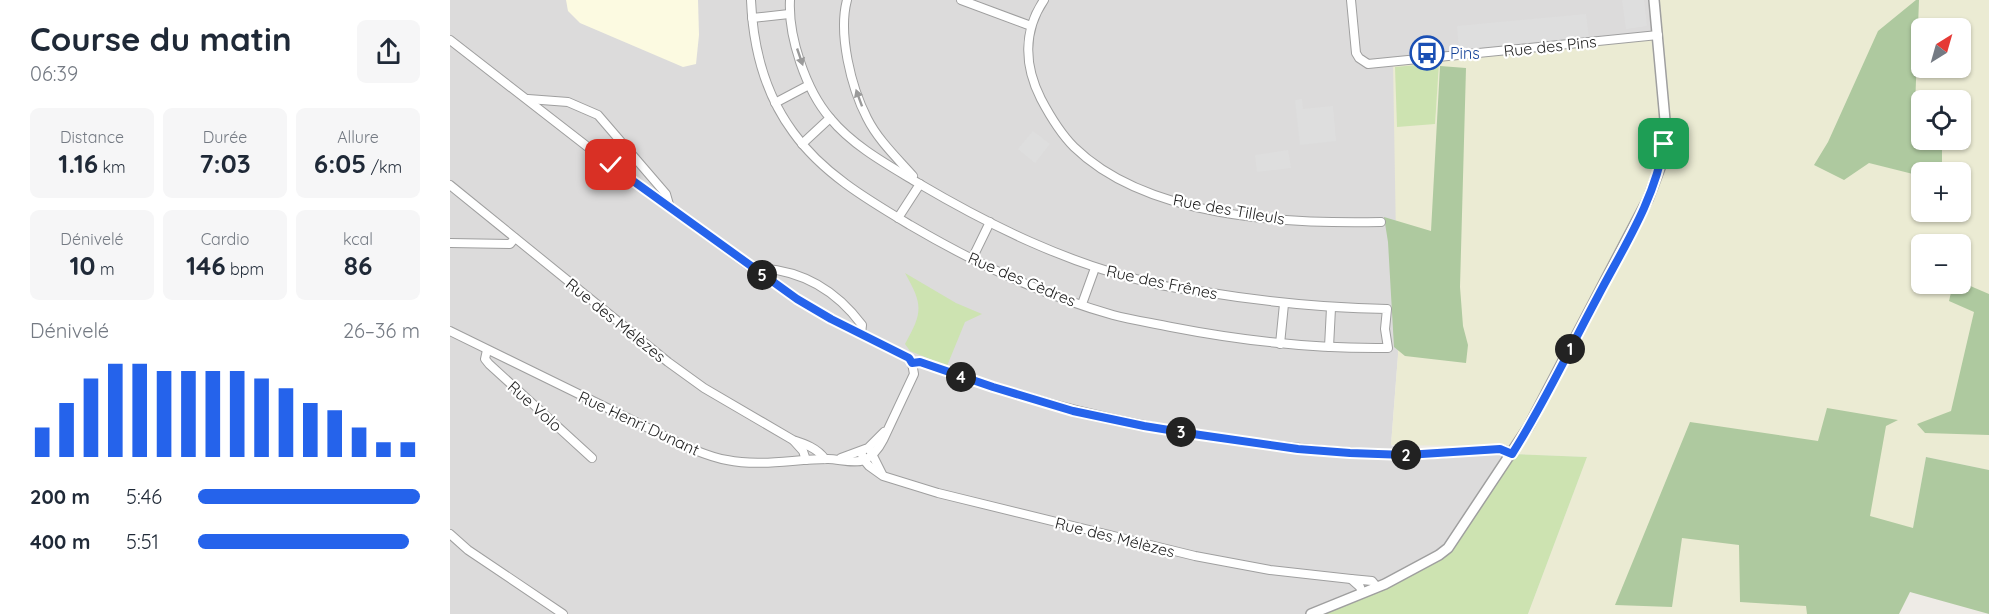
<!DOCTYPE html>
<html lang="fr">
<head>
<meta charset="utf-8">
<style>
	:root { --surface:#fff; --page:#f6f6f7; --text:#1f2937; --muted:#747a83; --accent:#2563eb }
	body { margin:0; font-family:Quicksand,sans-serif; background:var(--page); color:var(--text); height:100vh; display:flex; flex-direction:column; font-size:22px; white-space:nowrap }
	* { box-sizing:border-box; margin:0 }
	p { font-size:20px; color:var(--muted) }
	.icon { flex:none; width:33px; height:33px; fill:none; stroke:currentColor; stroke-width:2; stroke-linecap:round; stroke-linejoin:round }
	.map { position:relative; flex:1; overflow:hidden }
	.drawer { display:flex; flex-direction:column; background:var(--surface); width:450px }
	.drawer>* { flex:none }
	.needle { width:39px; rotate:37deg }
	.controls { position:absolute; left:1461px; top:18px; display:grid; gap:12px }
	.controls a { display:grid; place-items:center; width:60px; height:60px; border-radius:9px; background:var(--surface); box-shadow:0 2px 4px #0004; font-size:30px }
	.pin { position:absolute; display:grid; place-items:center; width:51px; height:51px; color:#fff; margin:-26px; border-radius:12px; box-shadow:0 3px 9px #0006 }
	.km { position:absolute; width:30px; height:30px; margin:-15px; border-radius:50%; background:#222; color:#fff; font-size:16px; line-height:30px; text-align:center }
	.round { display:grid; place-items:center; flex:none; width:63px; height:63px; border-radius:9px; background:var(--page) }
	.headline { display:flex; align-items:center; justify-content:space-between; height:102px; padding:0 30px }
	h1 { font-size:33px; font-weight:700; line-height:45px }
	.stats { display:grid; grid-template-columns:repeat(3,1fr); gap:9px; height:102px; padding:6px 30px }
	.stats div { display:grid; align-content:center; border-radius:9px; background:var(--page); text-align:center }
	.stats b { font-size:26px; font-weight:700 }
	.stats small { font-size:16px; font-weight:400 }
	.stats p { font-size:16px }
	.chart { height:168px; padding:12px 30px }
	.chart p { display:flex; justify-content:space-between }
	.chart svg { width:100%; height:108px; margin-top:6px; stroke:var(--accent); stroke-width:6 }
	ul { padding:0 30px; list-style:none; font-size:20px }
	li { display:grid; grid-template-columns:96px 72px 1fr; align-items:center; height:45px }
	li i { height:15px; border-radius:8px; background:var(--accent) }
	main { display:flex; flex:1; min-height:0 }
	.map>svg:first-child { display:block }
</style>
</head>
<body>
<main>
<section class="drawer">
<div class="headline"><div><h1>Course du matin</h1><p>06:39</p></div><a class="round"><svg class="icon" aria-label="share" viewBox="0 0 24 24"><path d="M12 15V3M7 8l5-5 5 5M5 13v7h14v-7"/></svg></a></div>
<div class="stats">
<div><p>Distance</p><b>1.16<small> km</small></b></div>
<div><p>Durée</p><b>7:03</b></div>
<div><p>Allure</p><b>6:05<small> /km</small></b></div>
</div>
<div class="stats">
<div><p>Dénivelé</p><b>10<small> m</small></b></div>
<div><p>Cardio</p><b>146<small> bpm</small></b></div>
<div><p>kcal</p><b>86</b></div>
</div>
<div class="chart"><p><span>Dénivelé</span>26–36 m</p>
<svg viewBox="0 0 160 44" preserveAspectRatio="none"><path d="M5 44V32M15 44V22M25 44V12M35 44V6M45 44V6M55 44V9M65 44V9M75 44V9M85 44V9M95 44V12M105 44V16M115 44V22M125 44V25M135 44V32M145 44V38M155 44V38"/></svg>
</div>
<ul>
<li><b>200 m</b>5:46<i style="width:100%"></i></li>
<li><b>400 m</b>5:51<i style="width:95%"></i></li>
</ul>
</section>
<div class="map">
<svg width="1539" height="614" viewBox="0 0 1539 614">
	<rect width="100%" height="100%" fill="#eeebe6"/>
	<polygon fill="#dcdbdb" points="0,0 1204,0 1208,35 947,216 948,355 941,445 956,455 1045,449 1062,454 989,555 861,614 0,614"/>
	<polygon fill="#fcfae1" points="116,0 248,0 249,35 246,64 233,67 130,23 118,11"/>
	<path fill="#ebebd3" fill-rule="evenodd" d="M 1204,0 L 1539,0 L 1539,470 L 1476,457 L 1463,528 L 1357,606 L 1357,614 L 1078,614 L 1137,457 L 1062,454 L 1017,446 L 941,445 L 948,355 L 943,62 L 1208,35 ZM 1472,28 L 1510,28 L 1510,68 L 1472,68 ZM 1472,100 L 1510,100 L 1510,140 L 1472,140 ZM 1472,172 L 1510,172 L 1510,212 L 1472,212 ZM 1472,244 L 1510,244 L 1510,284 L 1472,284 Z"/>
	<g fill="#cde3b1">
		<polygon points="989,63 985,124 947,127 945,67"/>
		<path d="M 455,273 L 506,303 L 532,314 L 515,322 L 497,366 L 460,351 L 455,344 C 473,312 473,305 455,273 Z"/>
		<polygon points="1062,454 1137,457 1078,614 861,614 989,555"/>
	</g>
	<g fill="#aec99f">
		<polygon points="1466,0 1469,0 1465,107 1471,111 1472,140 1492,140 1492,170 1504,172 1472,172 1471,176 1419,163 1394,180 1364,165 1378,142 1428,31"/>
		<polygon points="990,66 1016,68 1010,287 1013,326 1018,345 1016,363 955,356 944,347 938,242 934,217 981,231"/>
		<polygon points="1511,282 1539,294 1539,435 1475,433 1467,424 1501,411 1524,312 1499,301 1503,284"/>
		<polygon points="1377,408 1448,420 1436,426 1420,516 1463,528 1476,457 1539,470 1539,614 1460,592 1449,614 1357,614 1356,606 1290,602 1289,545 1232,538 1222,607 1165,605 1240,422 1368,441"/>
	</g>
	<g fill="#dedede">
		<polygon points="1172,0 1194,0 1197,26 1176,29"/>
		<polygon points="1136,14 1139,38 1009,50 1007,26"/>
		<polygon points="852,99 853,109 883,106 886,141 850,145 845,100"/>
		<polygon points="583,131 600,144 585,163 568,149"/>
		<polygon points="838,150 841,168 807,172 805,155"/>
	</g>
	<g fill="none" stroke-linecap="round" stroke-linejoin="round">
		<g stroke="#9f9f9f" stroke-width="10">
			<g id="minor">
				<path d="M 301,0 C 303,47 315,94 343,132 C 372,173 418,200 460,225 C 523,262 592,295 663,315 C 682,320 702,323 721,327 C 793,341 865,349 938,348 L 935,329 L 937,309 C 875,308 816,302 755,292 C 738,289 719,288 702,283 C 618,264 541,226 468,183 C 438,165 403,146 380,118 C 356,90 338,37 340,0"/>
				<path d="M 397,0 C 388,34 401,87 417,118 C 428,140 447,158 463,176"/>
				<polyline points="511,0 581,26"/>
				<path d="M 594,0 C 573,31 574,66 591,99 C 600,116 610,133 624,147 C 697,218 835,224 931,222"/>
				<polyline points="901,0 906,53 909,58 918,64 1208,35"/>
				<polyline points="302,18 339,14"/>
				<path d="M 0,40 L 161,165 L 305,270 L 347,299 L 381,319 L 459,358 L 462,363 L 470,362 C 577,401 678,426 791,441 C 845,448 899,454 954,455 C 984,455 1015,451 1045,449 L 1055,450 L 1062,454"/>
				<polyline points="78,99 118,102 148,115 216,194 220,208"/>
				<polyline points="325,103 359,85"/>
				<polyline points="352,144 380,118"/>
				<path d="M 0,185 L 218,362 L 254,388 L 343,440 C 355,444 367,448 375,459"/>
				<polyline points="448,218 470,184"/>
				<polyline points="0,243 60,244 65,238"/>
				<polyline points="522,259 540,222"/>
				<path d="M 305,270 L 308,268 C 351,270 386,290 412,325 L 411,334"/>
				<polyline points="632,304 645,268"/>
				<path d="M 0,331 L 237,447 C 250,452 263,458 277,460 C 310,467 344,459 378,459 C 389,459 404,464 414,460 C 423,456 429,448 433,440 L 464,374 L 462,363"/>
				<polyline points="830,344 834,304"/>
				<polyline points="879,347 881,308"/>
				<polyline points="37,350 35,359 39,364 142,458"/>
				<polyline points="344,441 353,451 356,460"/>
				<polyline points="420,450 432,474"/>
				<polyline points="411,452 414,460 419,466 433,476 488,493 745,556 820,570 901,579"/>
				<polyline points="391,458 418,448 434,432"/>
				<polyline points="0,534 18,550 113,614"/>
				<polyline points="912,593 910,587 901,579 922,581 927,587"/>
			</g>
		</g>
		<g stroke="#9f9f9f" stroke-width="12">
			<polyline id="tertiary" points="861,614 935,584 989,555 998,548 1079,426 1198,199 1211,165 1215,120 1204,0"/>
		</g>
		<use href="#minor" stroke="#fff" stroke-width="8"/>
		<use href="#tertiary" stroke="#fff" stroke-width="9"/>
	</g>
	<defs><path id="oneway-solid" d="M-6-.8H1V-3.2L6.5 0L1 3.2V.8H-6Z" transform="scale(1.5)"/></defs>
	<g fill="#9a9a9a">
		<use href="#oneway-solid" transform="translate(350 57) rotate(71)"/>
		<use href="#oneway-solid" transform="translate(409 98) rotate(-110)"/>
	</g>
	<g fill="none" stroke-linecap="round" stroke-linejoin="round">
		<g stroke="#fff" stroke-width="12">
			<path id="route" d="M 161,165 L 347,299 L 381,319 L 459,358 L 462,363 L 470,362 L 543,387 L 623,411 L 694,426 L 750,435 L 848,449 L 900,453 L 956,455 L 1050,449 L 1062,454 C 1094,404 1119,350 1147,298 C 1173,248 1205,200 1214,144"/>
		</g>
		<use href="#route" stroke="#2563eb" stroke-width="8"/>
	</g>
	<defs>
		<g id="bus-ring" transform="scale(1.725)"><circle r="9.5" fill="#fff" stroke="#1a4fb4" stroke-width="1.5"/><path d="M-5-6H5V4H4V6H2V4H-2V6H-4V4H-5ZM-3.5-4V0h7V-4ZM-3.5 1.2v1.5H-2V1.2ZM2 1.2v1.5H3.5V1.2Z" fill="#1a4fb4"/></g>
	</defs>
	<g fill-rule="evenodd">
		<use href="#bus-ring" x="977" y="53"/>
	</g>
	<g text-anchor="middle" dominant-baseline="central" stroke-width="4.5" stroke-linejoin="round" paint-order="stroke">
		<g font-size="16" fill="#1e1e1e" stroke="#fff">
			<text transform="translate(1100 46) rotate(-6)">Rue des Pins</text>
			<text transform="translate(779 209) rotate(10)">Rue des Tilleuls</text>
			<text transform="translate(572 279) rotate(23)">Rue des Cèdres</text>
			<text transform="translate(712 282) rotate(12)">Rue des Frênes</text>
			<text transform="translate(166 320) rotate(39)">Rue des Mélèzes</text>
			<text transform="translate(85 406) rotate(42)">Rue Volo</text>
			<text transform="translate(189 423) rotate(25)">Rue Henri Dunant</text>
			<text transform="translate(665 537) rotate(14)">Rue des Mélèzes</text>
		</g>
		<g font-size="16" fill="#164399" stroke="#fff" text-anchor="start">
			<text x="1000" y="53">Pins</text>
		</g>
	</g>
</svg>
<div class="controls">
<a><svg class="needle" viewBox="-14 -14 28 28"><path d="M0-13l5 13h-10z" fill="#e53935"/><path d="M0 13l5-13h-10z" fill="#747a83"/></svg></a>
<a><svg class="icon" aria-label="locate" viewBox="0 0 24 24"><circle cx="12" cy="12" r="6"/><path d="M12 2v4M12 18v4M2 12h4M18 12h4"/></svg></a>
<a>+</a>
<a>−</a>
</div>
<div class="pin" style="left:1214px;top:144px;background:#1e9e55"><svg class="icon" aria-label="arrive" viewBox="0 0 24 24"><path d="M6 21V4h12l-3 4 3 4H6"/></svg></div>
<div class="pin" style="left:161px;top:165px;background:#d93025"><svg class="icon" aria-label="check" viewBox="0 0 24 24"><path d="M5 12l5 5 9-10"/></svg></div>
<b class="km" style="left:1120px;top:349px">1</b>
<b class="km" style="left:956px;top:455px">2</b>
<b class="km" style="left:731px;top:432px">3</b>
<b class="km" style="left:511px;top:377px">4</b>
<b class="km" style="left:312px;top:275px">5</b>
</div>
</main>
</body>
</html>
